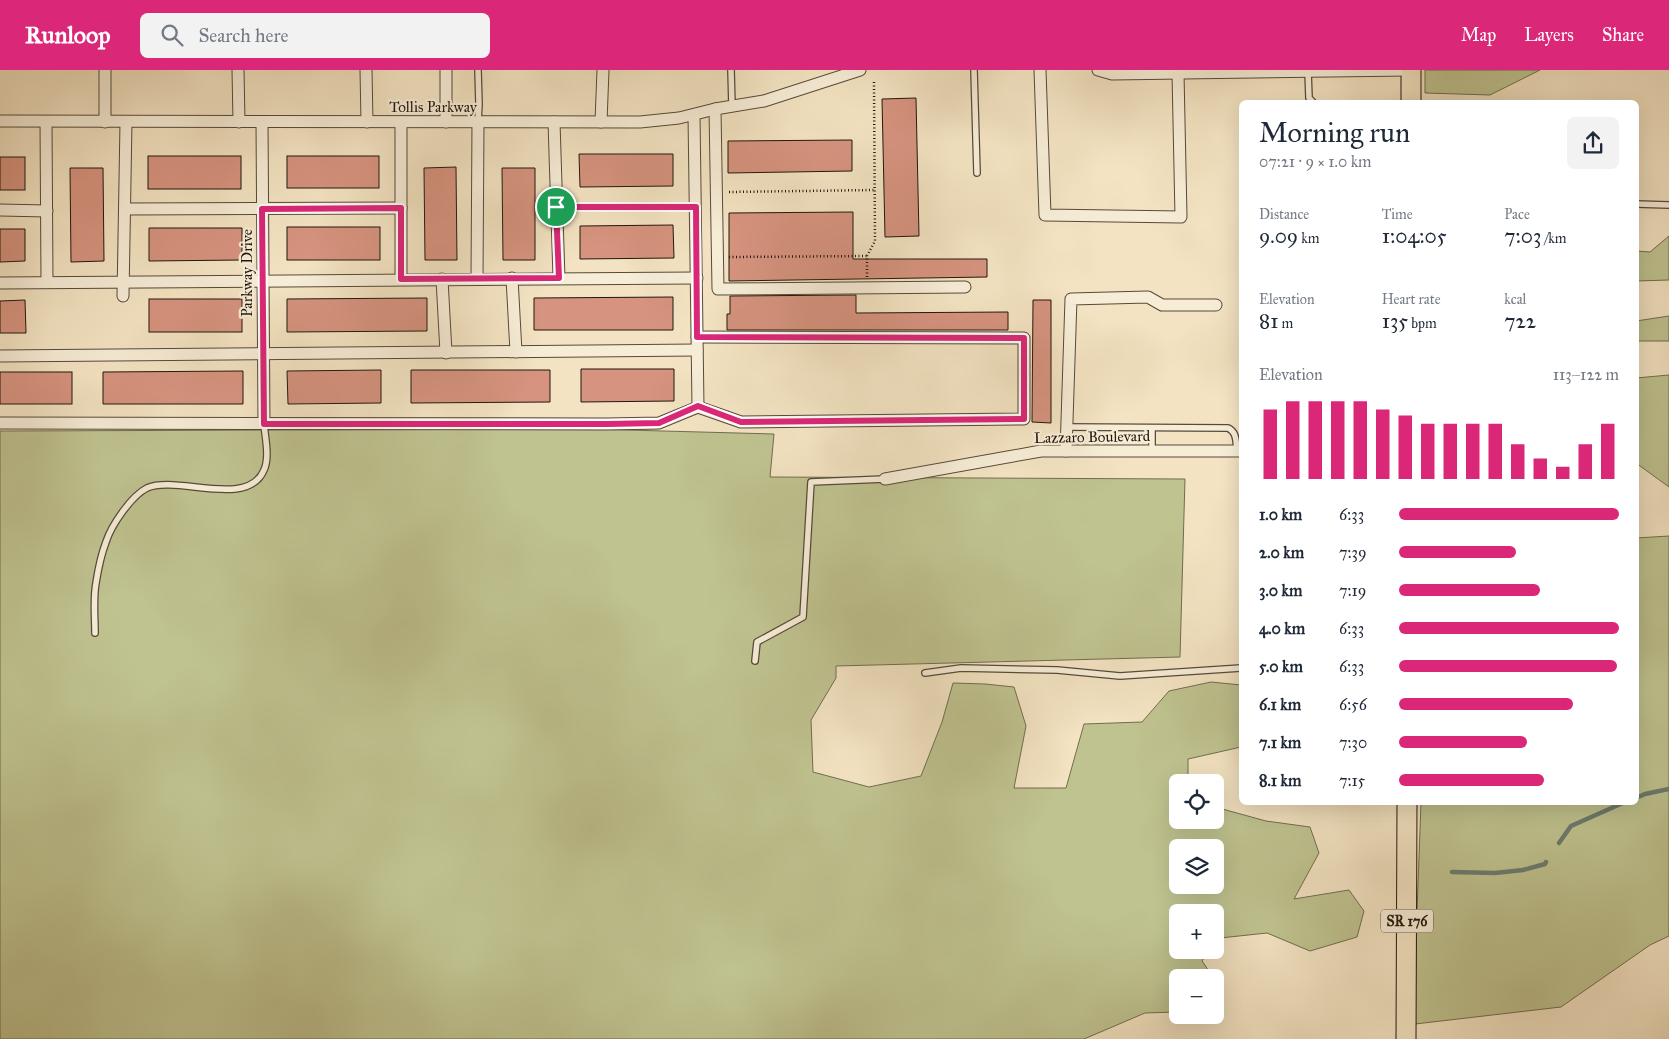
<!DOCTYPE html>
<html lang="en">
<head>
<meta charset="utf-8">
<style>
	:root { --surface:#fff; --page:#f2f2f3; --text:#1f2937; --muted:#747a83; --accent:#db2777 }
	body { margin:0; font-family:"IM FELL Great Primer",serif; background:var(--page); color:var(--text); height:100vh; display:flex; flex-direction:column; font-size:19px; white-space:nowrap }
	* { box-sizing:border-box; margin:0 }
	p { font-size:16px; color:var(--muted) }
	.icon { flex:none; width:28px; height:28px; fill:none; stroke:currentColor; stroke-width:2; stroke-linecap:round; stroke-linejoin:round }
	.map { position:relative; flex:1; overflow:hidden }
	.side { position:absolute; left:1239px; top:30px; width:400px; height:705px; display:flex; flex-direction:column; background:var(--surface); border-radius:8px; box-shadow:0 5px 20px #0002 }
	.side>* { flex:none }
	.fabs { position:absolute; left:1169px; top:704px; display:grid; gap:10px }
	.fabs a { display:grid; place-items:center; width:55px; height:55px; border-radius:8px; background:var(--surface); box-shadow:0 5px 20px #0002; font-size:25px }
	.pin { position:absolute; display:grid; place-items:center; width:42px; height:42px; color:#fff; margin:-21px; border:2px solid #fff; border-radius:50%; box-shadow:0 1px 5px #0007 }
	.round { display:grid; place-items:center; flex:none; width:52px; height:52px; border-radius:8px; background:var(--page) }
	.headline { display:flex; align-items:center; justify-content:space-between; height:85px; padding:0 20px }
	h1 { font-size:28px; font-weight:600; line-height:38px }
	.stats { display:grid; grid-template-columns:repeat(3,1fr); gap:8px; height:85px; padding:5px 20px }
	.stats div { display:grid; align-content:center }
	.stats b { font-size:21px; font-weight:600 }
	.stats small { font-size:14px; font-weight:400 }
	.stats p { font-size:14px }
	.chart { height:140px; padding:10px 20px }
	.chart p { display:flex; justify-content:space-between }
	.chart svg { width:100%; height:90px; margin-top:5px; stroke:var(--accent); stroke-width:6 }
	ul { padding:0 20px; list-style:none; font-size:16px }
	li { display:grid; grid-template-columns:80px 60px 1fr; align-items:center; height:38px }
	li i { height:12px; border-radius:6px; background:var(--accent) }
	header { display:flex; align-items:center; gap:30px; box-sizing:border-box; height:70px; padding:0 25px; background:var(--accent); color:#fff }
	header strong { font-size:24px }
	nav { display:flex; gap:28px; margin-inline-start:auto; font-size:18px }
	.search { width:350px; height:45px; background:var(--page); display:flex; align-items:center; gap:12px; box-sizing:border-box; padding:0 18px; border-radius:8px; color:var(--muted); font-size:19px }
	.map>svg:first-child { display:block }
</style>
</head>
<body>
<header>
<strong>Runloop</strong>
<div class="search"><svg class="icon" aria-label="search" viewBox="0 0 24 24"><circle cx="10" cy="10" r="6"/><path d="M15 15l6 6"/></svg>Search here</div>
<nav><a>Map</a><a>Layers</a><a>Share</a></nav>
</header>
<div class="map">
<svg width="1669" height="969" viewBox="0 0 1669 969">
	<rect width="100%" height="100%" fill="#f3e3c2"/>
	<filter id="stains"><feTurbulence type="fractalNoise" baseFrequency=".004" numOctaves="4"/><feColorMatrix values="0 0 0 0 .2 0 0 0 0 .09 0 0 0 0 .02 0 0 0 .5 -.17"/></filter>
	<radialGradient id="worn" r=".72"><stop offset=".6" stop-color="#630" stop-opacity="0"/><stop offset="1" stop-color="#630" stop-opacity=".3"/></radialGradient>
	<g fill="#bfc390" stroke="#706d4f" fill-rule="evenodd">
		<polygon points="1425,0 1540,0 1490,25 1425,23"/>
		<polygon points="1669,166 1669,210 1636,211 1636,181 1650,182"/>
		<polygon points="1669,246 1669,271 1636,271 1636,251"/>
		<polygon points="1669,305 1669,417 1636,393 1636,308"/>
		<path d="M 590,359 L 774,364 L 770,407 L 1185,409 L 1180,587 L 836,596 L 836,608 L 811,650 L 813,702 L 869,717 L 921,706 L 942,652 L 953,613 L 985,614 L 1014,617 L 1026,656 L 1014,718 L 1066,718 L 1084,654 L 1142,652 L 1169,621 L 1211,612 L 1241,615 L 1241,677 L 1188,689 L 1188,712 L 1178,712 L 1178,750 L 1215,750 L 1215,737 L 1266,751 L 1310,757 L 1319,783 L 1294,829 L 1349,820 L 1364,841 L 1357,867 L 1310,881 L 1267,863 L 1220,868 L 1215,874 L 1215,842 L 1178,842 L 1178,880 L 1210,880 L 1202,891 L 1213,907 L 1178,908 L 1177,942 L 1145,943 L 1084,969 L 0,969 L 0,361 ZM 1178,778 L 1215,778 L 1215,815 L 1178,815 Z"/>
		<polygon points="1669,466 1669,866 1650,875 1561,937 1415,954 1416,869 1421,733 1636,732 1636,468"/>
	</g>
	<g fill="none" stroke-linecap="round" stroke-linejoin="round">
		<g stroke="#6b7c6e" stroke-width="4.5">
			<polyline points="1636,728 1645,724 1669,719"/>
			<polyline points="1559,773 1571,756 1625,732"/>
			<polyline points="1452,802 1495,803 1523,800 1545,794 1546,792"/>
		</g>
	</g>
	<g fill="#d6937f" stroke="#21170e">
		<polygon points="916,28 919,166 885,167 882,29"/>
		<polygon points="852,70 852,101 728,103 728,71"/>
		<polygon points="579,84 673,84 673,116 580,117"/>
		<rect x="148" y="86" width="93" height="33"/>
		<rect x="287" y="86" width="92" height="32"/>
		<rect x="0" y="87" width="25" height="33"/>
		<polygon points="456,97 457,190 425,190 424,98"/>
		<polygon points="70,98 103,98 104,191 71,192"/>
		<polygon points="502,98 535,98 535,190 503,190"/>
		<polygon points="853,142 853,189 987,189 987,207 729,211 729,143"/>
		<polygon points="673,155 674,188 580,189 580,156"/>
		<rect x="287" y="157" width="93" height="33"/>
		<polygon points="149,158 242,158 242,190 149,191"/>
		<polygon points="0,159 25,159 25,191 0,192"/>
		<polygon points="856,225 856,243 1008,242 1008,260 727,260 727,244 730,244 730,226"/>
		<polygon points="673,227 673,260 534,260 534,228"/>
		<polygon points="427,228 427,261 287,262 287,229"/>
		<rect x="149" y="229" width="93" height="33"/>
		<polygon points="25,230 26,263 0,263 0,231"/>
		<polygon points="1033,230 1051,230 1051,353 1032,352"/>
		<polygon points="581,299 674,299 674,331 581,332"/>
		<polygon points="381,300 381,333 288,334 287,301"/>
		<polygon points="411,300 550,300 550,332 411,333"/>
		<polygon points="243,301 243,334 103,334 103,302"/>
		<rect x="0" y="302" width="72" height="32"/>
	</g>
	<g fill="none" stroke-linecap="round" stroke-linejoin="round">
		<g stroke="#564a3b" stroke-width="8">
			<g id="lane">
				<polyline points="731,0 732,36"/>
				<polyline points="974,0 977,103"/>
				<polyline points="1308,1 1309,28 1313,32"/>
				<polyline points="478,52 479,34 478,0"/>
				<polyline points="1636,134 1669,135"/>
				<polyline points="557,137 696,137"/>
				<path d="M 1067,357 L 1228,358 C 1237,362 1236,372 1237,381"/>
				<polyline points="1152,358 1152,381"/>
				<path d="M 95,563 C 95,547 93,529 96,513 C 98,500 101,485 106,472 C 111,456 131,426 147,418 C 177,405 248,439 264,400 C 270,387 265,367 264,354"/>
				<polyline points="755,591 757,572 803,547 811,412 885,409"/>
				<polyline points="925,603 961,598 1057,600 1120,606 1241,598"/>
			</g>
		</g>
		<g stroke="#564a3b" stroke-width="13">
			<g id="street">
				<polyline points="105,0 105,52"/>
				<polyline points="238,0 239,52"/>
				<polyline points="366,0 367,52"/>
				<polyline points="446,0 446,52"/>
				<polyline points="1040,0 1045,145 1181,147 1178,3"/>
				<polyline points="1098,0 1112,4 1409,0"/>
				<polyline points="715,39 718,219 965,217"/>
				<polyline points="694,45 698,337"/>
				<polyline points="0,51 640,52 679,48 715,39 764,31 860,0"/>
				<polyline points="46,52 47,212"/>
				<polyline points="262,52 264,354"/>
				<polyline points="401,52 401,209"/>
				<polyline points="554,52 559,208"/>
				<polyline points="601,52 603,0"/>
				<polyline points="125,139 401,138"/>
				<polyline points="0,140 47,141"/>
				<polyline points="512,208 516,282"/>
				<polyline points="442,209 446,283"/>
				<polyline points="477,209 478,52"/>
				<polyline points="0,213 697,208"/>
				<polyline points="123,226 126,52"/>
				<polyline points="0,286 697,280"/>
				<polyline points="0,353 607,354 659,353 698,337 741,352 1024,349 1024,268 697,267"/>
				<polyline points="1066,381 1071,229 1148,227 1162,235 1216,235"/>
				<polyline points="885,409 1041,381 1241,381"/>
			</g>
		</g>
		<g stroke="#21170e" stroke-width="21">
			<g id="primary">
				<polyline points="1411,32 1411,0"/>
				<polyline points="1406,969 1407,732"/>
			</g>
		</g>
		<g stroke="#21170e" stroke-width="2.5" stroke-dasharray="1 2.5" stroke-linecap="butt">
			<polyline points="729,122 875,120"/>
			<polyline points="729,187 867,186"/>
			<polyline points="867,207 867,186 875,171 874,12"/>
		</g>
		<use href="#lane" stroke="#f7edd7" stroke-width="5.5"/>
		<use href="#street" stroke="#f7edd7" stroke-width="11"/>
		<use href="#primary" stroke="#f3e3c2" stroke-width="19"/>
	</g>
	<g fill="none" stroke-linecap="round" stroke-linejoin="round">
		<g stroke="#fff" stroke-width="10">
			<polygon id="route" points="556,137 696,137 697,267 1024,268 1024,349 741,352 698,336 659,353 607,354 264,354 262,139 401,138 401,209 559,208"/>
		</g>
		<use href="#route" stroke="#db2777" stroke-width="6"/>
	</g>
	<g text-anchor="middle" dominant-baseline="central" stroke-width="4.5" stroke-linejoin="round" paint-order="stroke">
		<rect fill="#f7edd7" stroke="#61574a" stroke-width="1" x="1381" y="839.5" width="52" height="23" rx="4"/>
		<g font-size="14" font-weight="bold" fill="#21170e">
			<text x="1407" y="851">SR 176</text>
		</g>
		<g font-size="15" fill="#21170e" stroke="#f7edd7">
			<text x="433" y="37">Tollis Parkway</text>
			<text transform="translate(247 203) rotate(-90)">Parkway Drive</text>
			<text transform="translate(1092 367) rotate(-1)">Lazzaro Boulevard</text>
		</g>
	</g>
	<rect width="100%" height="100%" filter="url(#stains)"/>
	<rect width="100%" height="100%" fill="url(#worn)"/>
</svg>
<div class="fabs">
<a><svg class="icon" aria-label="locate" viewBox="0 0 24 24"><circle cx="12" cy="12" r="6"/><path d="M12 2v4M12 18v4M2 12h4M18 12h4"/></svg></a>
<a><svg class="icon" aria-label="layers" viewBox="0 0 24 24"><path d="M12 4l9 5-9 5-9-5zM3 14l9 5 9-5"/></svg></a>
<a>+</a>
<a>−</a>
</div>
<div class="pin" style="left:556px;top:137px;background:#1e9e55"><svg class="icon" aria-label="arrive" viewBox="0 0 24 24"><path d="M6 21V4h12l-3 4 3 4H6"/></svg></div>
<section class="side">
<div class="headline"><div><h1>Morning run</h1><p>07:21 · 9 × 1.0 km</p></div><a class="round"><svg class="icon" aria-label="share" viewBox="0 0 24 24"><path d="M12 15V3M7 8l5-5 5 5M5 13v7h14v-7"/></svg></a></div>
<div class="stats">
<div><p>Distance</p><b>9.09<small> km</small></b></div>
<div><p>Time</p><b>1:04:05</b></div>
<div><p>Pace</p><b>7:03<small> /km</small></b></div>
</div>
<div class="stats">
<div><p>Elevation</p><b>81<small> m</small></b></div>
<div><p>Heart rate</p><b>135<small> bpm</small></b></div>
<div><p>kcal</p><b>722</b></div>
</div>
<div class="chart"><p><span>Elevation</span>113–122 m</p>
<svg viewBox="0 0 160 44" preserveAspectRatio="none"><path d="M5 44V10M15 44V6M25 44V6M35 44V6M45 44V6M55 44V10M65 44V13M75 44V17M85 44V17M95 44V17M105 44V17M115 44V27M125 44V34M135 44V38M145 44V27M155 44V17"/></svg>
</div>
<ul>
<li><b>1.0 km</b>6:33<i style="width:100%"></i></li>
<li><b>2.0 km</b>7:39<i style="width:53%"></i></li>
<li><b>3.0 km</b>7:19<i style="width:64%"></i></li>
<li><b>4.0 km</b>6:33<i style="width:100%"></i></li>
<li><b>5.0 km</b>6:33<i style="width:99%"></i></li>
<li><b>6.1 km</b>6:56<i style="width:79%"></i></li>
<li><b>7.1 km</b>7:30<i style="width:58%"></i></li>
<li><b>8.1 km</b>7:15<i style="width:66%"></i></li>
</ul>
</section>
</div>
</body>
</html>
